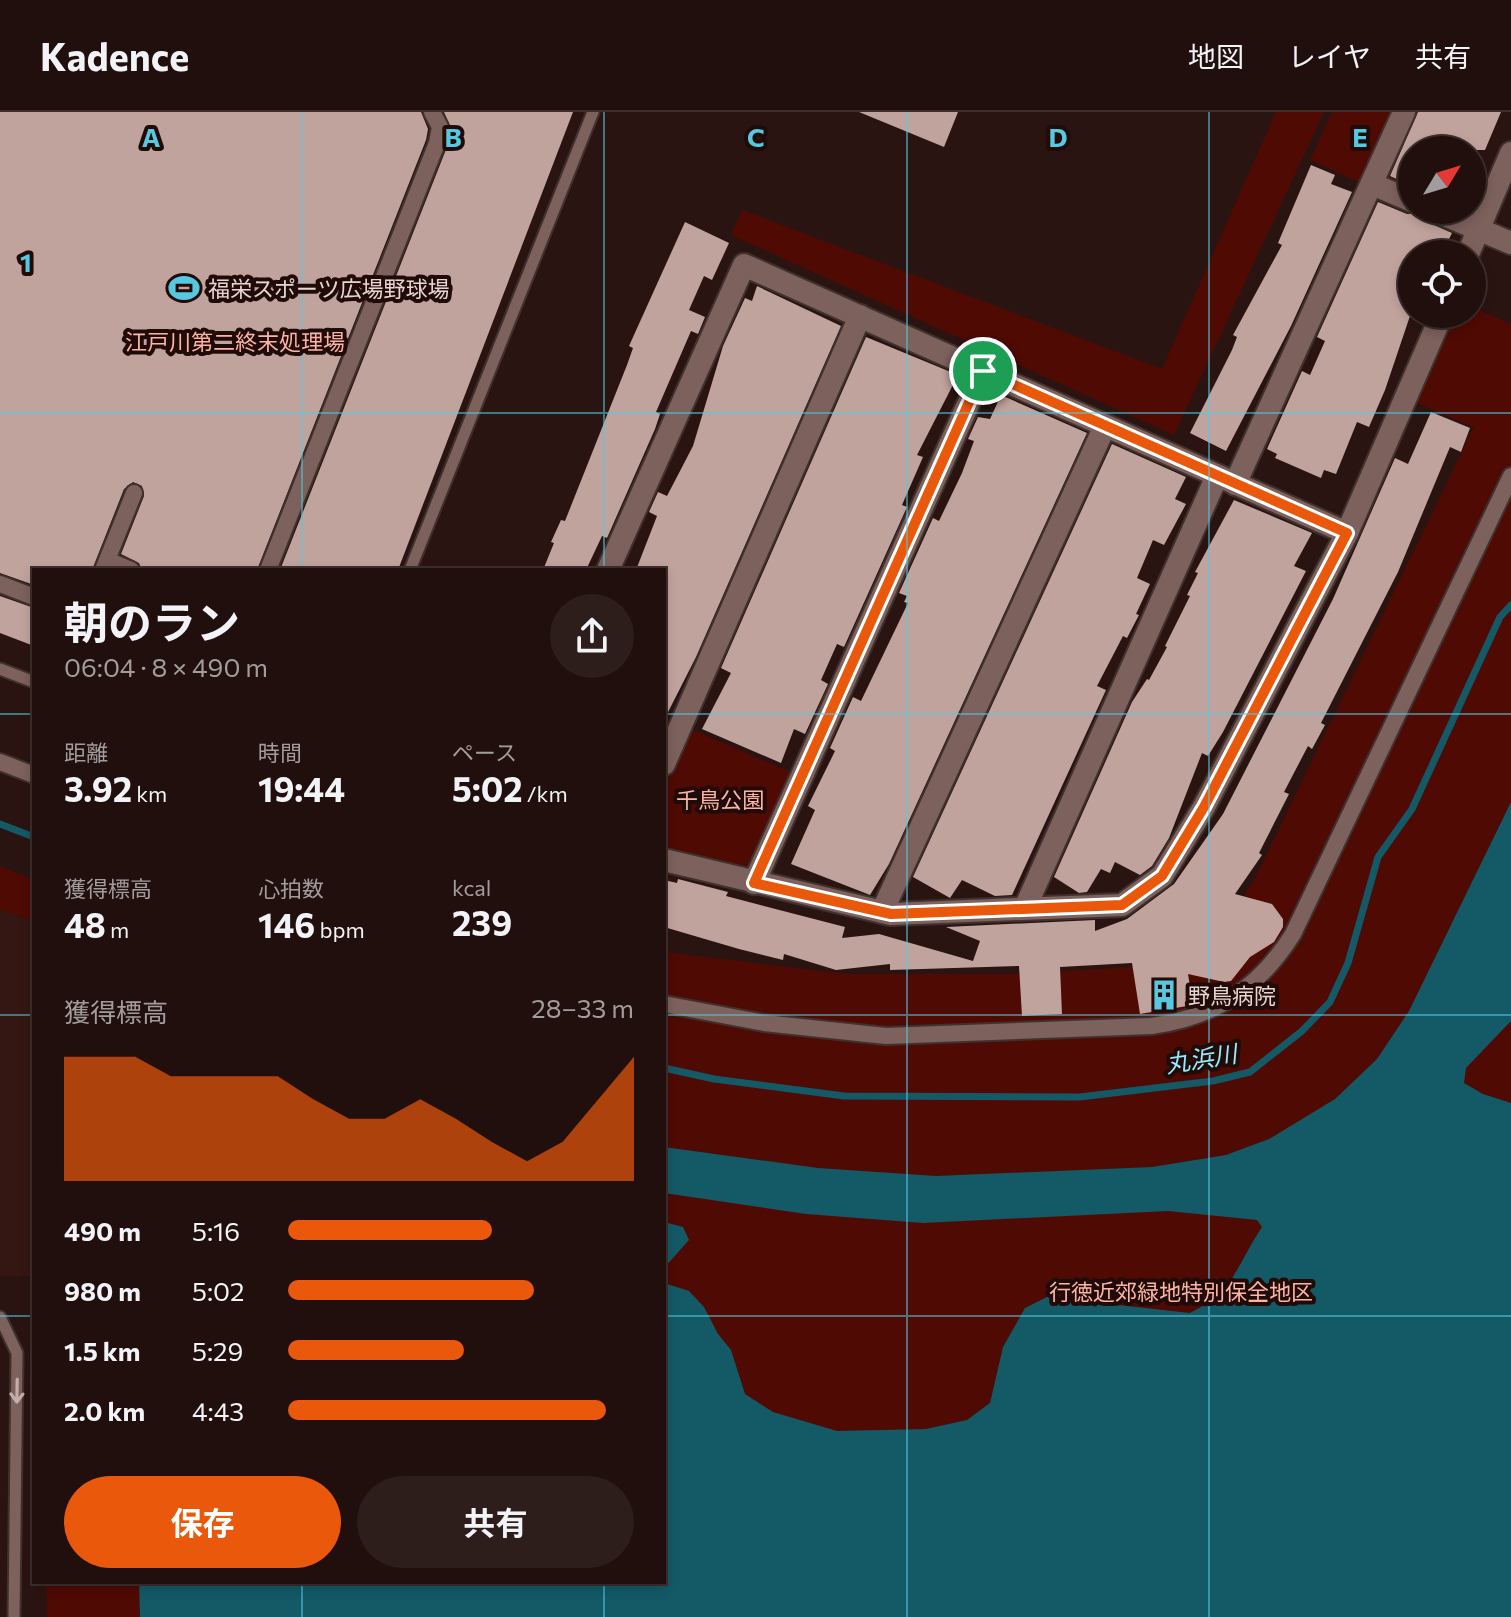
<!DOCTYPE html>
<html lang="ja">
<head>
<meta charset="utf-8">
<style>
	:root { --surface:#200f0d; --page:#2d1d1b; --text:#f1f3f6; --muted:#a29c9d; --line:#3d2f2e; --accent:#ea580c }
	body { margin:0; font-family:Commissioner,"Noto Sans JP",sans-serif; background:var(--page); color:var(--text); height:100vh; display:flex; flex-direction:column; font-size:30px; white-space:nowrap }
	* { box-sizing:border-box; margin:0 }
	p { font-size:26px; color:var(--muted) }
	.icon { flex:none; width:44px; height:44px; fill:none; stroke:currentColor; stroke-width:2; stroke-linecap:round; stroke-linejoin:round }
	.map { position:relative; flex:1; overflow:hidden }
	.sheet { position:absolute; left:32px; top:456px; width:634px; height:1016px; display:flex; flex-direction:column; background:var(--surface); border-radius:0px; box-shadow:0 4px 12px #0003,0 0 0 2px var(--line) }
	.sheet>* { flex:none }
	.needle { width:52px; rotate:52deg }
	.tools { position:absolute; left:1398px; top:24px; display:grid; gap:16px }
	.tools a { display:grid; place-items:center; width:88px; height:88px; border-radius:50%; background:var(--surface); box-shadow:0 4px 12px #0003,0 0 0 2px var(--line); font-size:40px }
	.pin { position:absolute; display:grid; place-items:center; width:68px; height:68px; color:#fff; margin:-34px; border:4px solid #fff; border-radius:50%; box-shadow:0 2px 8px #0007 }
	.round { display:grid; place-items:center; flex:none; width:84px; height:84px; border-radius:42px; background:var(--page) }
	.summary { display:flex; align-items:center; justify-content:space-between; height:136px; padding:0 32px }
	h1 { font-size:44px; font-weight:700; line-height:60px }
	.figures { display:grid; grid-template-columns:repeat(3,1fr); gap:12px; height:136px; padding:8px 32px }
	.figures div { display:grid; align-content:center }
	.figures b { font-size:34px; font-weight:700 }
	.figures small { font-size:22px; font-weight:400 }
	.figures p { font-size:22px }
	.chart { height:224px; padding:16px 32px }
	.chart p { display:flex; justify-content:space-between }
	.chart svg { width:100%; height:144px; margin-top:8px; fill:var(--accent); opacity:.7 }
	.action { display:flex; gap:16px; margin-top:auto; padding:16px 32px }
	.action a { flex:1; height:92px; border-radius:48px; background:var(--accent); color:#fff; font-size:32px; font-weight:700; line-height:92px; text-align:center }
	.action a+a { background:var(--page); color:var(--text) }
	ul { padding:0 32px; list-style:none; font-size:26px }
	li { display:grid; grid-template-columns:128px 96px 1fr; align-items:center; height:60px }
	li i { height:20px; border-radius:10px; background:var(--accent) }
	header { display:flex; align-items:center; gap:48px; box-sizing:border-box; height:112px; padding:0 40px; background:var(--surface); border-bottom:2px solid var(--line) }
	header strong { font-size:38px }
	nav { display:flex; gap:44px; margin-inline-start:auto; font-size:28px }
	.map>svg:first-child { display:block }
</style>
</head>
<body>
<header>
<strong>Kadence</strong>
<nav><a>地図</a><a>レイヤ</a><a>共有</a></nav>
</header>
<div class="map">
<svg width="1511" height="1505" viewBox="0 0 1511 1505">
	<rect width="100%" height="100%" fill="#2a1411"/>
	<polygon fill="#341712" points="0,797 34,810 34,1164 0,1164"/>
	<g fill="#4f0a03">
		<polygon points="1276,0 1324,0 1174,323 731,123 742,98 1162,257"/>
		<polygon points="1332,0 1394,0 1363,72 1310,48"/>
		<polygon points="1472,195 1511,212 1511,1505 47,1505 47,1470 664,1470 664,840 849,862 1011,862 1147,854 1221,822 1256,764 1474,315 1416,291 1453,202 1472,202"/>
		<polygon points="686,615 791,660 751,751 739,758 664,739 664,668"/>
		<polygon points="0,754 34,768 34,810 0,797"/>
	</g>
	<g fill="#135966">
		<path d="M 1511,690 L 1511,909 L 1466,956 L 1464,971 L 1483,982 L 1511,991 L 1511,1505 L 140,1505 L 139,1470 L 664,1470 L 664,1171 L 689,1179 L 704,1195 L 718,1222 L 731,1238 L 745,1282 L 773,1300 L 837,1319 L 926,1317 L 967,1308 L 990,1291 L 1003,1235 L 1025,1196 L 1047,1185 L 1190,1201 C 1235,1179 1236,1154 1262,1115 L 1257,1108 L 1168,1099 L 923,1111 L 806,1102 L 664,1081 L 664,1035 L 818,1056 L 936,1064 L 1152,1055 L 1226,1043 L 1269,1027 L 1335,987 L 1377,947 L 1409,899 Z"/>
		<polygon points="664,1110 683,1115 689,1128 664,1156"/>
	</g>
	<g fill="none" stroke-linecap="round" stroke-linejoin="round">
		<g stroke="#135966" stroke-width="7">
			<polyline points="0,712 34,725"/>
			<polyline points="664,956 714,967 844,984 1080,985 1213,969 1250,960 1302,919 1330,890 1348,851 1378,745 1412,697 1500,505 1511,493"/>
		</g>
	</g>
	<g fill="#c1a39d">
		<polygon points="0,0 421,0 428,17 426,28 257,458 142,458 139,451 121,442 144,384 142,374 133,370 124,377 92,458 34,458 34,473 0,461"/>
		<polygon points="444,0 573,0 398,458 280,458 447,35 451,16"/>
		<polygon points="859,0 958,0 944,35"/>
		<polygon points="1418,0 1501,0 1485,38 1412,38 1412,74 1390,64"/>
		<polygon points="1311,53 1335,63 1331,72 1352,80 1291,214 1226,339 1190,321 1232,238 1237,225 1233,223 1282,133 1278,131"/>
		<polygon points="1378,90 1407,102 1419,101 1427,110 1452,121 1449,127 1458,130 1454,142 1412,142 1412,198 1385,278 1369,315 1357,310 1336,362 1324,358 1321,366 1275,346 1277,342 1267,337 1302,259 1310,263 1325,229 1317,225"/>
		<polygon points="685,110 729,131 712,168 704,164 689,198 705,205 698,222 691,219 656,300 660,302 655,317 607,426 602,424 586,458 543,458 554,431 551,430 561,408 565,409 627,253 633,236 629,234"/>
		<polygon points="757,174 841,214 696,545 664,608 664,458 636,458 657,404 649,400 658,380 667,384 693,334 723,234 745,186 752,189"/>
		<polygon points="866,225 958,263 917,343 923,345 902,393 907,395 844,535 837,532 821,568 828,572 805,622 794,617 781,651 702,617 731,561 721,556"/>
		<polygon points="1001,283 1087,321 889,752 870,783 791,752 815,698 808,694 835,639 830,636 853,585 861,589 908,491 904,490 907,484 899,481 933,406 939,409 962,361 974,329 968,327 978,305 990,307"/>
		<polygon points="1431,300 1470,316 1461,340 1450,335 1398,460 1321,611 1325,613 1312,637 1308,634 1284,680 1289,682 1259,741 1262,743 1235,782 1272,792 1283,807 1283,815 1274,830 1250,845 1231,869 1224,870 1188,862 1193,893 1140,902 1132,851 1060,855 1062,902 1022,904 1019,854 890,858 890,852 836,858 784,842 783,848 739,837 664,815 664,768 677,771 678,767 728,780 726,784 845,815 842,826 879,822 973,849 980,829 946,815 1095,808 1095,819 1127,807 1174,772 1223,702 1333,487 1395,346 1408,352"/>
		<polygon points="1112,332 1186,365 1175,387 1186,392 1164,433 1153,428 1137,466 1150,472 1136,502 1139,503 1127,526 1123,524 1097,574 1106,578 1012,783 995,784 962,768 950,786 913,765"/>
		<polygon points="1234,388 1312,421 1294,454 1306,459 1223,620 1208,644 1202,641 1169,726 1152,754 1140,763 1115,750 1110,761 1101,757 1087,780 1079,781 1054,765 1132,590 1147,567 1149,568 1167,535 1165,534 1190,484 1187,483 1198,461 1195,460"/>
		<polygon points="0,484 34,496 34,534 0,521"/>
	</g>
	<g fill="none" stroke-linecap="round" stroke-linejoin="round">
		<g stroke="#40312f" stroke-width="15">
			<g id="service">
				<polyline points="410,458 593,0"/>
				<polyline points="0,557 34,570"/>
				<polyline points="0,1205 17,1241 14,1505"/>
			</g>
		</g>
		<g stroke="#40312f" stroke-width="20">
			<g id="pedestrian">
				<polyline points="109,449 131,458"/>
				<polyline points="103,458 134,381"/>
				<polyline points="268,458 437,31 440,15 432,0"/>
				<polyline points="0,472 34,485"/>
				<polyline points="0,650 34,663"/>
				<path d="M 664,892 L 764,911 L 886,924 L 1151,914 C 1214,906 1259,876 1293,822 L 1511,364"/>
			</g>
		</g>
		<g stroke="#40312f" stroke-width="26">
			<g id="minor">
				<polyline points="1372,72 1412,89"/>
				<polyline points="1433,98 1511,131"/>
				<polyline points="1468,142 1511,41"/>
				<polyline points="1235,372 1404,0"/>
				<polyline points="608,458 744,153 1347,421"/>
				<polyline points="664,652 860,204"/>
				<polyline points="664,748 891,802 1122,793 1162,764 1204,695 1347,421 1442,202"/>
				<polyline points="754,771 983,259"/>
				<polyline points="1025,796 1217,364"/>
				<polyline points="882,800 1105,314"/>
			</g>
		</g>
		<use href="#service" stroke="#7c615c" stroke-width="11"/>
		<use href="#pedestrian" stroke="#7c615c" stroke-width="16"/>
		<use href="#minor" stroke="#7c615c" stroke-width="22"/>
	</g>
	<defs><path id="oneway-shaft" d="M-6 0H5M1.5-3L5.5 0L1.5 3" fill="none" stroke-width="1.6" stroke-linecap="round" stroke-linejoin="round" transform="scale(2)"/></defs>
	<use stroke="#c1ada9" href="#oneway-shaft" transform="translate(17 1279) rotate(91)"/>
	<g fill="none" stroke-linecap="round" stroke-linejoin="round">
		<g stroke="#fff" stroke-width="16">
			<polygon id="route" points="983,259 1347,421 1204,695 1162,764 1122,793 891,802 754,771"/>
		</g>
		<use href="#route" stroke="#ea580c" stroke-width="10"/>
	</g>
	<path fill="none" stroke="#56c9e1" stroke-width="2" stroke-opacity="0.55" d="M 302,0 L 302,458M 604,0 L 604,458M 907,0 L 907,1505M 1209,0 L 1209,1505M 0,301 L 1511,301M 0,602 L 34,602M 664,602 L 1511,602M 0,903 L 34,903M 664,903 L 1511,903M 0,1204 L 34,1204M 664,1204 L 1511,1204M 302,1470 L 302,1505M 604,1470 L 604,1505"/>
	<defs>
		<g id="stadium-bare" transform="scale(2.4)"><path d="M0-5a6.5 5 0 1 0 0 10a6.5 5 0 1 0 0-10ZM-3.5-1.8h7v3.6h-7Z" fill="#56c9e1" stroke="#200b08" stroke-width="2.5" paint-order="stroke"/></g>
		<g id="building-bare" transform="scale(2.4)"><path d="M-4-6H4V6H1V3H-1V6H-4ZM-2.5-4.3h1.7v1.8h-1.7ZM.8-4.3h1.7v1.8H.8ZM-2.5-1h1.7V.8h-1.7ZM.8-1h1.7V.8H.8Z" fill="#56c9e1" stroke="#200b08" stroke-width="2.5" paint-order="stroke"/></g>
	</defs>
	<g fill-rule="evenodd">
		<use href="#stadium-bare" x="184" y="176"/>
		<use href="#building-bare" x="1164" y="883"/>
	</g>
	<g text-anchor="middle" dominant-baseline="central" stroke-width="8" stroke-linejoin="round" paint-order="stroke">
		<g font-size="22" fill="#e6d6d3" stroke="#200b08" text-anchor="start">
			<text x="208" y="176">福栄スポーツ広場野球場</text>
			<text x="1188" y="883">野鳥病院</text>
		</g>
		<g font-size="22" fill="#fbb4a6" stroke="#200b08">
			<text x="235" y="229">江戸川第二終末処理場</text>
			<text x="720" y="687">千鳥公園</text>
			<text x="1181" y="1179">行徳近郊緑地特別保全地区</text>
		</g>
		<g font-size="24" font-style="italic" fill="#96ebfe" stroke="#200b08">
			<text transform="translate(1201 946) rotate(-9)">丸浜川</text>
		</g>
	</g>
	<g font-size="26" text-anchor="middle" font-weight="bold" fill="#56c9e1" stroke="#200b08" stroke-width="8" stroke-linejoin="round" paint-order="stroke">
		<text x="151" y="35">A</text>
		<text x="453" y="35">B</text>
		<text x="756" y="35">C</text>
		<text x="1058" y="35">D</text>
		<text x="1360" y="35">E</text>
		<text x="26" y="160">1</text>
	</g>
</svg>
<div class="tools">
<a><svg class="needle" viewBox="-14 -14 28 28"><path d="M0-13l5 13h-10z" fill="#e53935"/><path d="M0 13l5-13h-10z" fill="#a29c9d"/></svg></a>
<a><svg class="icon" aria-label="locate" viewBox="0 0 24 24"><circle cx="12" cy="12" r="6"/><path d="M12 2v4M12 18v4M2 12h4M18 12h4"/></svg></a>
</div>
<div class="pin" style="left:983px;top:259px;background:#1e9e55"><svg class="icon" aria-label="arrive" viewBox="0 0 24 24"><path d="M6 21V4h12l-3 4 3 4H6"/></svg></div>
<section class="sheet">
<div class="summary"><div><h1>朝のラン</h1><p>06:04 · 8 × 490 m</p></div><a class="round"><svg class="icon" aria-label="share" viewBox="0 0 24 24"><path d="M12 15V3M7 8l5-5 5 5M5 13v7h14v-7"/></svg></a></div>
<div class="figures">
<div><p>距離</p><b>3.92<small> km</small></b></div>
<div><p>時間</p><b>19:44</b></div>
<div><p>ペース</p><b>5:02<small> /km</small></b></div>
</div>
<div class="figures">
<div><p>獲得標高</p><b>48<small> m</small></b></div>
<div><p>心拍数</p><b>146<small> bpm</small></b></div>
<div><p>kcal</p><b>239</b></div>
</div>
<div class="chart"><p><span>獲得標高</span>28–33 m</p>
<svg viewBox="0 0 160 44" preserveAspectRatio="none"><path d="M0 44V6L10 6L20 6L30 12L40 12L50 12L60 12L70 19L80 25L90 25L100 19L110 25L120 32L130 38L140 32L150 19L160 6V44z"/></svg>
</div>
<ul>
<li><b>490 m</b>5:16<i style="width:59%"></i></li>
<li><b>980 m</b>5:02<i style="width:71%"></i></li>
<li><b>1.5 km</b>5:29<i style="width:51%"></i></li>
<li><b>2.0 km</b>4:43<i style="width:92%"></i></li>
</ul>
<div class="action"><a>保存</a><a>共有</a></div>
</section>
</div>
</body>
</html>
